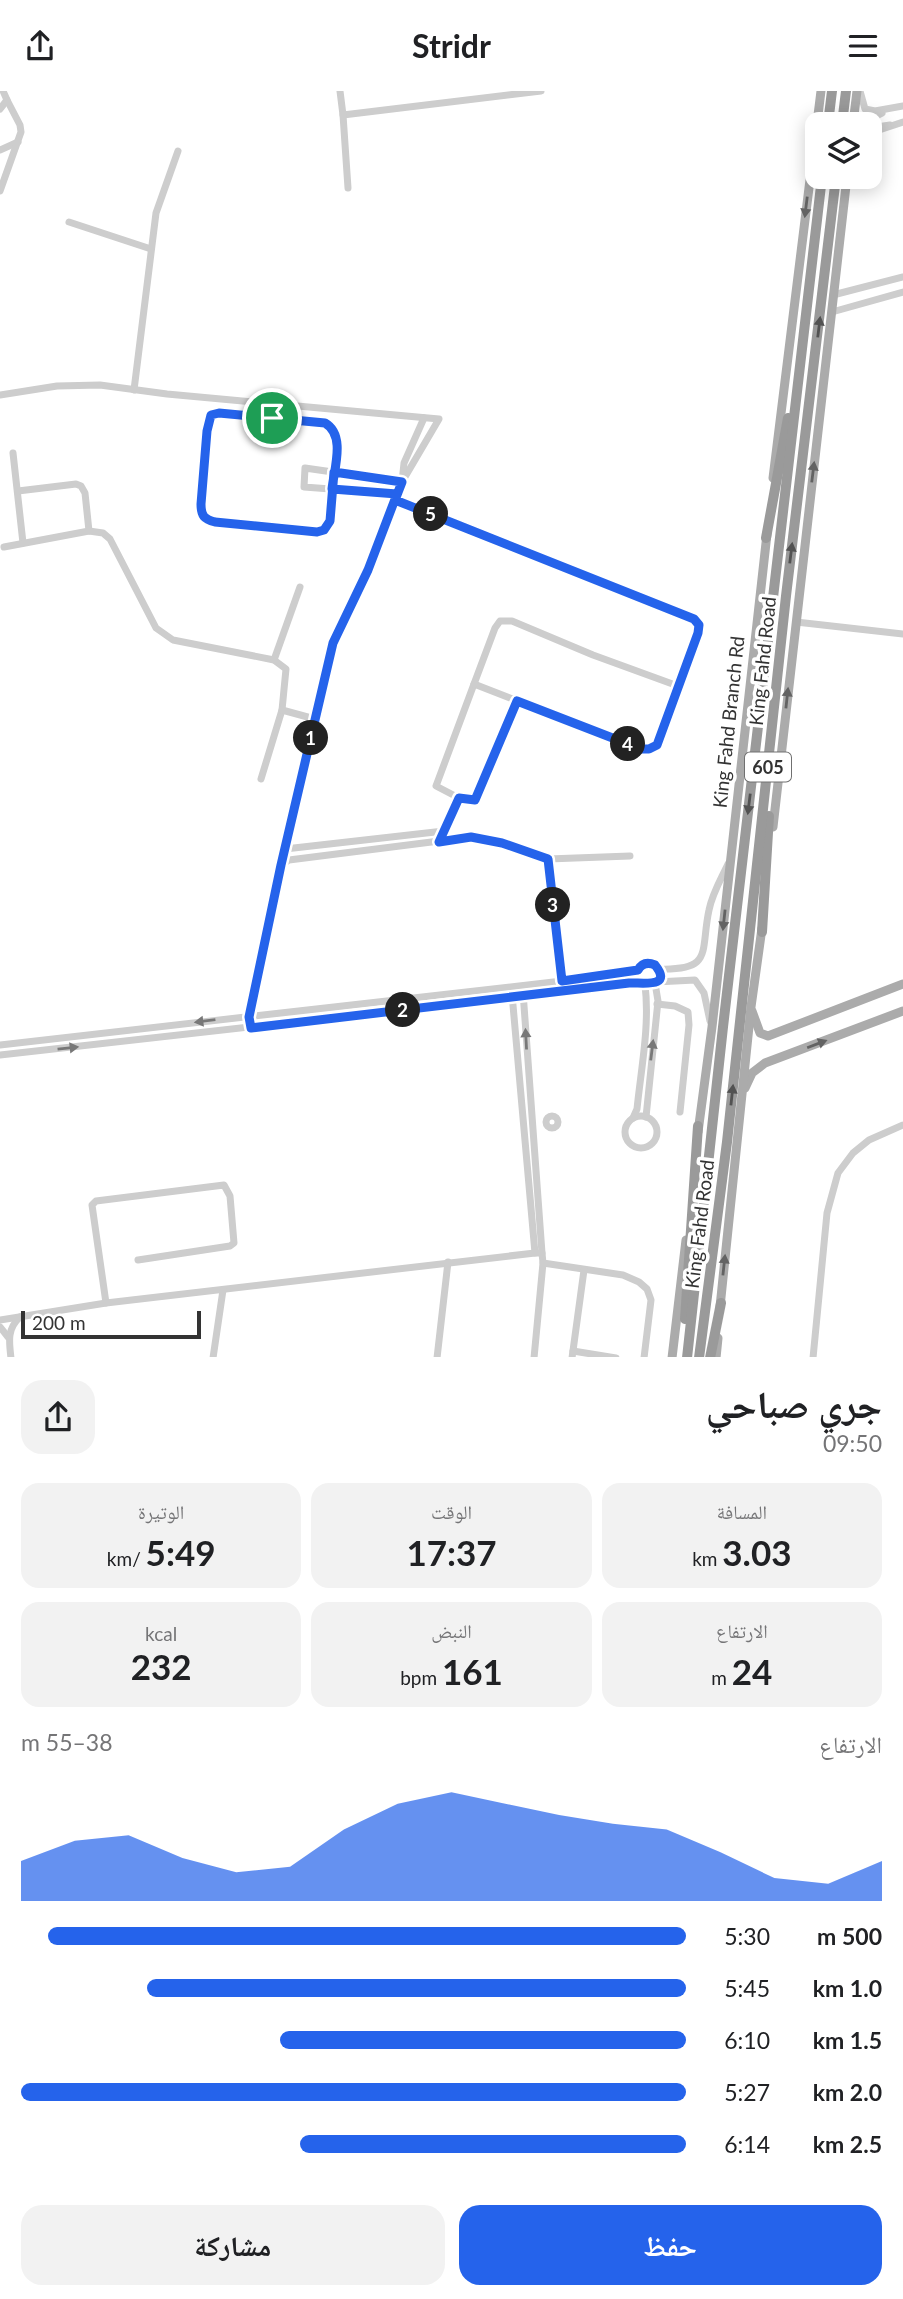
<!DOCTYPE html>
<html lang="ar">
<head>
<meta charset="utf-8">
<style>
	:root { --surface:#fff; --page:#f2f2f2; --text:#202124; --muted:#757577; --accent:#2563eb }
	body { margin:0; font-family:Lato,"Noto Naskh Arabic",sans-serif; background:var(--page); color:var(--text); direction:rtl; height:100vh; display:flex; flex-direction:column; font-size:26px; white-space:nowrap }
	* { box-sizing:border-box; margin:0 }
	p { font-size:23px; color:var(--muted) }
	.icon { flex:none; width:38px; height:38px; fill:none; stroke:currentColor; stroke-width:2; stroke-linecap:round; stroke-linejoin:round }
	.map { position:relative; height:1266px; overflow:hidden; direction:ltr }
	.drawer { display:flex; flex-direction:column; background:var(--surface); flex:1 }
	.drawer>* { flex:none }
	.buttons { position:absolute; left:805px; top:21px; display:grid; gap:14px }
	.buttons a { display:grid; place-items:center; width:77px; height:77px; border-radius:14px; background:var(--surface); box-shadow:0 4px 18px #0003; font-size:35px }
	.scale { position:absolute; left:21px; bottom:18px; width:180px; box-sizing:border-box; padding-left:7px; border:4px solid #333; border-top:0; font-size:19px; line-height:24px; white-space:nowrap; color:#333; -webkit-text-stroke:5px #fff; paint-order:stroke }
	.pin { position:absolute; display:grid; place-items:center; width:60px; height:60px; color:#fff; margin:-30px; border:4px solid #fff; border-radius:50%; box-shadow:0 2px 7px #0007 }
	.km { position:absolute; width:35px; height:35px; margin:-18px; border-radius:50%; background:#222; color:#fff; font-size:19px; line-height:35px; text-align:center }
	.round { display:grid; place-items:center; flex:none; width:74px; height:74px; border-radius:21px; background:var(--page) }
	.overview { display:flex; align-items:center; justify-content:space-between; height:119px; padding:0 21px }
	h1 { font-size:38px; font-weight:700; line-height:52px }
	.metrics { display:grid; grid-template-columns:repeat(3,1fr); gap:10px; height:119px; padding:7px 21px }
	.metrics div { display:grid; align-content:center; border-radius:18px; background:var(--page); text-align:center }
	.metrics b { font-size:35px; font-weight:700 }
	.metrics small { font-size:19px; font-weight:400 }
	.metrics p { font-size:19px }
	.chart { height:196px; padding:14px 21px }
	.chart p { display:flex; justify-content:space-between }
	.chart svg { width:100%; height:126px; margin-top:7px; fill:var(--accent); opacity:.7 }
	.button { display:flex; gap:14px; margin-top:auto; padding:14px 21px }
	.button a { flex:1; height:80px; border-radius:21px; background:var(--accent); color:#fff; font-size:28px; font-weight:700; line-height:80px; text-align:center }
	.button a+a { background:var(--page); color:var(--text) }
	ul { padding:0 21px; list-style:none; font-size:23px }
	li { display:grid; grid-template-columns:112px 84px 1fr; align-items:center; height:52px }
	li i { height:18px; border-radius:9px; background:var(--accent) }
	header { display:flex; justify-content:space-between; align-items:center; height:91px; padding:0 21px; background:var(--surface); font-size:32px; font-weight:700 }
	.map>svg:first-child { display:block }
</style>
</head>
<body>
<header><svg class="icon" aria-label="menu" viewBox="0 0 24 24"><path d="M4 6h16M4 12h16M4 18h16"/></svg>Stridr<svg class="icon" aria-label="share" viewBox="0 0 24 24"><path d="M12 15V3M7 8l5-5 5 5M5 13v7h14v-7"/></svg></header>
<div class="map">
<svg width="903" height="1267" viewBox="0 0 903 1267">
	<rect width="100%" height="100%" fill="#fff"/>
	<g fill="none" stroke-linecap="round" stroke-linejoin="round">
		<g stroke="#cdcdcd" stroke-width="7">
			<polyline points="340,0 343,24 541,0"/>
			<polyline points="860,0 865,18 875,20 903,15"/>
			<polyline points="0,18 7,9 3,0"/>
			<polyline points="882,22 878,24 874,30 877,36 890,34"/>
			<polyline points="343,24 348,97"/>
			<polyline points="870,42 903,31"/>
			<polyline points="0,59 18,51"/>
			<polyline points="0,100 21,41 20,34 7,9"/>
			<polyline points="69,131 151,158"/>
			<polyline points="833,204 903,186"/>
			<polyline points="832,221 903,201"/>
			<polyline points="134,299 156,122 178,60"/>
			<polyline points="0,304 57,295 100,294 167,303 439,328 402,391 368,479 333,552 281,774"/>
			<path d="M 219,322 L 325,332 L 331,336 L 337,347 L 330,430 L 324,439 L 317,441 L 215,431 C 204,428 201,425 201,413 L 207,340 L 211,324 Z"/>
			<polyline points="13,362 23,452"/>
			<polyline points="18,400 76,393 81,395 85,402 89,440"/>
			<polyline points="397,403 304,396 305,377 402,391 404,372 424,327"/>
			<polyline points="395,409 691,526 699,534 698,542 657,655 649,658 641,658 474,593 436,695 459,707 439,751"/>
			<polyline points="4,456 89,440 103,442 110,448 156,537 173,549 274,569 286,578 282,619 261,688"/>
			<polyline points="796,531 903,543"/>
			<polyline points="274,569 300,496"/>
			<polyline points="474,593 495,537 500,530 512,530 593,564 678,595"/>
			<polyline points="282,619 315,628"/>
			<polyline points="459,707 475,709 517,610"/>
			<polyline points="285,758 444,740"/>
			<polyline points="548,768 630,765"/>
			<circle cx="648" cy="883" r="11"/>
			<path d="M 658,878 C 714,880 700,861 709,819 C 712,803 721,788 728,773"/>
			<polyline points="656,891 695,889 704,902 710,930"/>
			<polyline points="523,901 542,1162"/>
			<polyline points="512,903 535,1162"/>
			<polyline points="657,913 675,915 688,921 689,934 680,1021"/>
			<polyline points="250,930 281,774 289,769 471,746 502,752 548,768 562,890"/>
			<polyline points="0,954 562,890 638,879"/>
			<polyline points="0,964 641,892"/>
			<circle cx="552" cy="1031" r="6"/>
			<circle cx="641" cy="1041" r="16"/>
			<polyline points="646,1026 658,910 655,892"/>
			<path d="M 633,1027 L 637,1018 C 641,978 650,934 645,894"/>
			<polyline points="106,1212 92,1114 96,1110 224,1094 230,1105 234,1152 230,1155 138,1169"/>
			<polyline points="0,1229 106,1212 535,1162 542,1162 543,1172 623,1184 639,1191 647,1198 651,1209 644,1267"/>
			<polyline points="0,1236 8,1246"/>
			<polyline points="573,1260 616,1267"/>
			<path d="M 11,1267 C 9,1250 7,1238 20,1226"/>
			<polyline points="213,1267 223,1199"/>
			<polyline points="437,1267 448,1171"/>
			<polyline points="534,1267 543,1172"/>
			<polyline points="572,1267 584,1179"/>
			<polyline points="813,1267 827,1122 838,1082 853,1062 869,1049 903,1034"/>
		</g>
		<g stroke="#ababab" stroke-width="9">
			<polyline points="853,33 857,0"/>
			<polyline points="773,387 821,0"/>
			<polyline points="773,736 847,86"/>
			<polyline points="752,920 760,942 768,945 903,893"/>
			<polyline points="745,997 752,982 765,972 903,920"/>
			<polyline points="698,1041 712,936 767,443"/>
			<polyline points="720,1216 751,916 762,837"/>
			<polyline points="672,1267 686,1149"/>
			<polyline points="716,1267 718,1247"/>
		</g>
		<g stroke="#9a9a9a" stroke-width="10">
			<polyline points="828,33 832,0"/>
			<polyline points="842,33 846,0"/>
			<polyline points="766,447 788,327"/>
			<polyline points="762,841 769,725"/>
			<polyline points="685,1228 698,1035"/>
			<polyline points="687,1267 723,936 822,86"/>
			<polyline points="699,1267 727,1051 786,505 836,86"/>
			<polyline points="710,1267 721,1212"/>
		</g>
	</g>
	<defs><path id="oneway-solid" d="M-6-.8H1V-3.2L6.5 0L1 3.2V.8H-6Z" transform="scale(1.75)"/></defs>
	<g fill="#636363">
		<use href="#oneway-solid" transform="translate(806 116) rotate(97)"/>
		<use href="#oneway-solid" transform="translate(813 381) rotate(-83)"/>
		<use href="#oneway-solid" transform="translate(787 607) rotate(-84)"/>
		<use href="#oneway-solid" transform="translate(724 829) rotate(96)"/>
		<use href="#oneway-solid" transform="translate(817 953) rotate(-21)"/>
		<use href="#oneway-solid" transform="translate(724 1174) rotate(-84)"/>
	</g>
	<g fill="#525252">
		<use href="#oneway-solid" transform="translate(819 236) rotate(-83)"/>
		<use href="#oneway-solid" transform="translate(791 462) rotate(-83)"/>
		<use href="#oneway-solid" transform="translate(749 713) rotate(97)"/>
		<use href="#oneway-solid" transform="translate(732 1004) rotate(-84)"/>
	</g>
	<g fill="#787878">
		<use href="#oneway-solid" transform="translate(205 930) rotate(173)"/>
		<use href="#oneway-solid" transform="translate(526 948) rotate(-93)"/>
		<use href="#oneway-solid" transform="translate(68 957) rotate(-6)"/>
		<use href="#oneway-solid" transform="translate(652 959) rotate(-83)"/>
	</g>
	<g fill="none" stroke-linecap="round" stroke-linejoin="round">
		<g stroke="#fff" stroke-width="14">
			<path id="route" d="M 272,327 L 325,332 C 346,344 334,378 332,398 L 397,403 L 368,479 L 333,552 L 281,774 L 249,926 L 251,937 L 629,892 C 640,891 674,898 655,874 C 648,871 642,872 638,879 L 562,890 L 548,768 L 502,752 L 471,746 L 439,751 L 459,707 L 475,709 L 517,610 L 641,658 L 649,658 L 657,654 L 698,542 L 699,534 L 694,528 L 395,409 L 402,391 L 334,381 L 330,430 L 324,439 L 317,441 L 215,431 C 204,428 201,425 201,413 L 207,340 L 211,324 L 219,322 L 272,327"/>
		</g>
		<use href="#route" stroke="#2563eb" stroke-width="9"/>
	</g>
	<g text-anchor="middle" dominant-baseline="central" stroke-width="7" stroke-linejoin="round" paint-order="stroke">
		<rect fill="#fff" stroke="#707070" stroke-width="2" x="745" y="661.5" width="46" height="29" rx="5"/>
		<g font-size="18" font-weight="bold" fill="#333">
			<text x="768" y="676">605</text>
		</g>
		<g font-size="19" fill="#333" stroke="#fff">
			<text transform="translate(762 570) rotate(-84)">King Fahd Road</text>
			<text transform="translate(728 631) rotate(-84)">King Fahd Branch Rd</text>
			<text transform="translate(699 1133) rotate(-83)">King Fahd Road</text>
		</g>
	</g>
</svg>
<div class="buttons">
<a><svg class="icon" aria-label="layers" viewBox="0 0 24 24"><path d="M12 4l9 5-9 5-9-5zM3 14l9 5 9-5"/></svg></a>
</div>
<div class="scale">200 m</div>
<div class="pin" style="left:272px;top:327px;background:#1e9e55"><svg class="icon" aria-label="arrive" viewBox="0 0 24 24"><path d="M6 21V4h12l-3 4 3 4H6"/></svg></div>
<b class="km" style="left:311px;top:647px">1</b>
<b class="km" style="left:403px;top:919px">2</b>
<b class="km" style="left:553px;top:814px">3</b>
<b class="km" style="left:628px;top:653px">4</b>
<b class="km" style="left:431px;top:423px">5</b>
</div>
<section class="drawer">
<div class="overview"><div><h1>جري صباحي</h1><p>09:50</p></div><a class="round"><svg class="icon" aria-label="share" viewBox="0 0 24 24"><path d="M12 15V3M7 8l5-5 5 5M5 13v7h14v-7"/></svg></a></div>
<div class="metrics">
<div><p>المسافة</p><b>3.03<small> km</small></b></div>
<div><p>الوقت</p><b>17:37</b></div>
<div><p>الوتيرة</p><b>5:49<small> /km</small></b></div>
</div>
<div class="metrics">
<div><p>الارتفاع</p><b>24<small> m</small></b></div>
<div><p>النبض</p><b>161<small> bpm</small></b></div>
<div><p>kcal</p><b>232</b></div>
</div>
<div class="chart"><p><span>الارتفاع</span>38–55 m</p>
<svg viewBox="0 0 160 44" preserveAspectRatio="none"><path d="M0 44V30L10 23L20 21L30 29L40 34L50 32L60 19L70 10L80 6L90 10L100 14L110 17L120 19L130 27L140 36L150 38L160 30V44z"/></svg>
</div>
<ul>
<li><b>500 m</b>5:30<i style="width:96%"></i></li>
<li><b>1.0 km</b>5:45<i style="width:81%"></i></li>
<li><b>1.5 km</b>6:10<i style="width:61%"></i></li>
<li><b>2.0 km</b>5:27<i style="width:100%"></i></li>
<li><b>2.5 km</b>6:14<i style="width:58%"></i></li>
</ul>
<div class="button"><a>حفظ</a><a>مشاركة</a></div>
</section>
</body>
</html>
